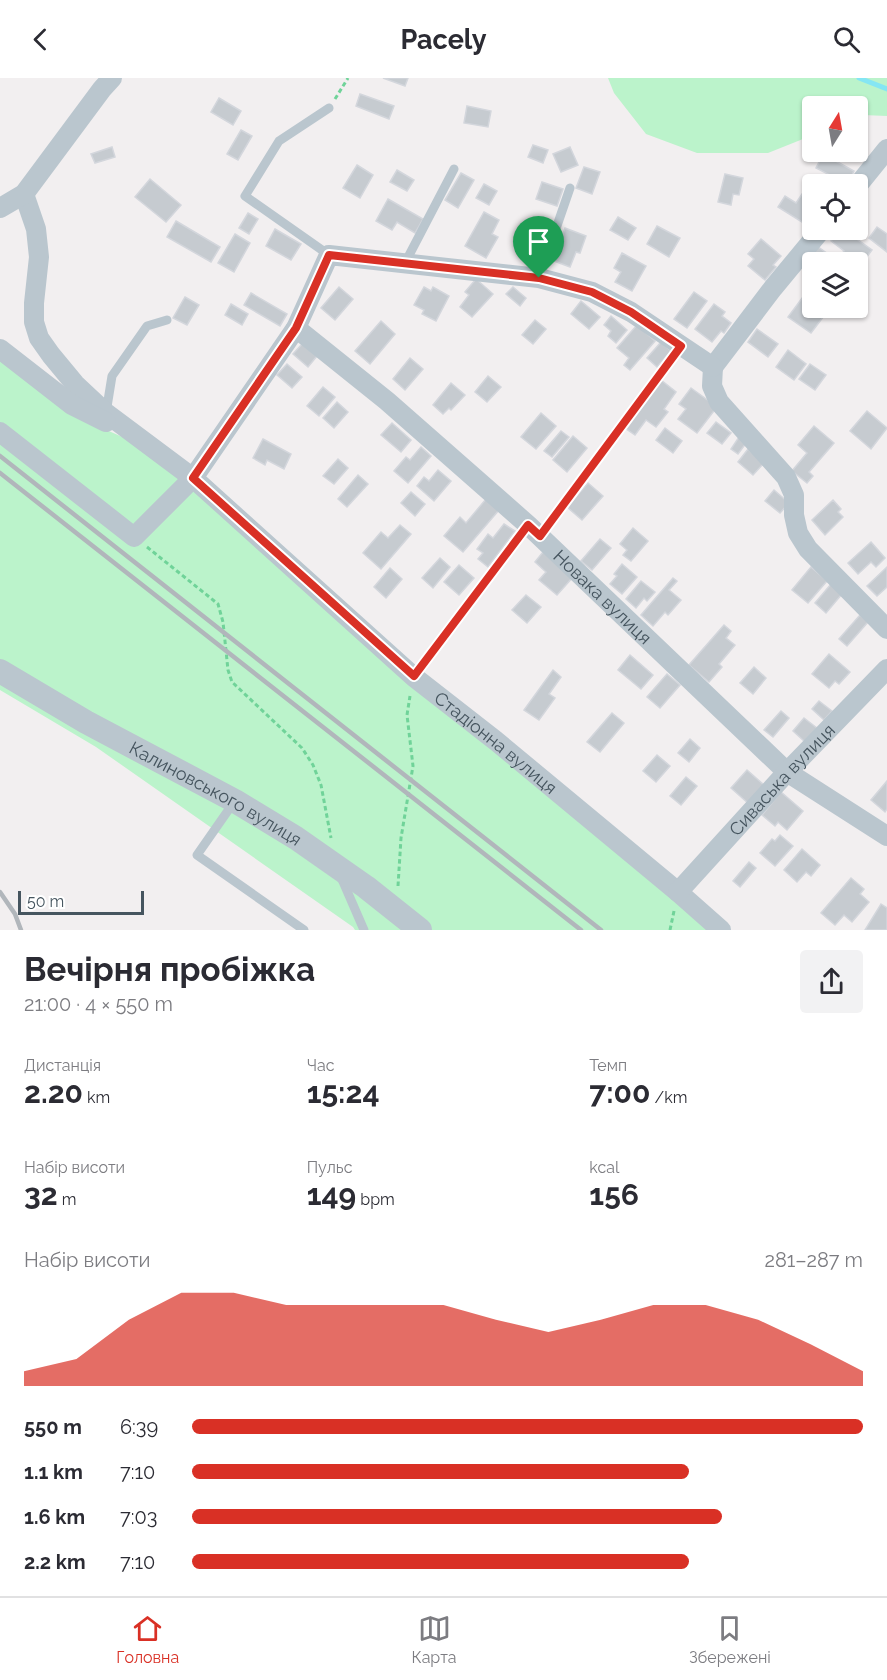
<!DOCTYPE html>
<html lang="uk">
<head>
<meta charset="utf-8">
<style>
	:root { --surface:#fff; --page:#f2f2f3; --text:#2b2b33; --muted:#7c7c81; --line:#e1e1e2; --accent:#d93025 }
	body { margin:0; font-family:Raleway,sans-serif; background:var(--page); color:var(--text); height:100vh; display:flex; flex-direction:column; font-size:22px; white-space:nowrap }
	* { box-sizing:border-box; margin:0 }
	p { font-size:20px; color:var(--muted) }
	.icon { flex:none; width:33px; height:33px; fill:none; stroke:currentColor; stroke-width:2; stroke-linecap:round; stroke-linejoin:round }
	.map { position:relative; height:852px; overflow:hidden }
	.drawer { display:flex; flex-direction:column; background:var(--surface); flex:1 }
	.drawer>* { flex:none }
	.needle { width:39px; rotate:11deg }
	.controls { position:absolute; left:802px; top:18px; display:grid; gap:12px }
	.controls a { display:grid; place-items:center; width:66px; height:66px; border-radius:6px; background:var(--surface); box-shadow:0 2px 4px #0004; font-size:30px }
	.scale { position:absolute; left:18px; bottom:15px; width:126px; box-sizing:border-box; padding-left:6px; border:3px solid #46555f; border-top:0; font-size:16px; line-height:21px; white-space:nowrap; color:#46555f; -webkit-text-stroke:4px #fff; paint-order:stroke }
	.pin { position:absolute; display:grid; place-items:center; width:51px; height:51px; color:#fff; margin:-62px -26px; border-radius:50% 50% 50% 0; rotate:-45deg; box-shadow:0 0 6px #0007 }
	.pin .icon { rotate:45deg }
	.round { display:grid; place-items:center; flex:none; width:63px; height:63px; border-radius:6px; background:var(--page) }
	.headline { display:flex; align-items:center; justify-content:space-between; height:102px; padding:0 24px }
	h1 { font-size:33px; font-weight:700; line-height:45px }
	.stats { display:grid; grid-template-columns:repeat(3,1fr); gap:9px; height:102px; padding:6px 24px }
	.stats div { display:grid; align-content:center }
	.stats b { font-size:30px; font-weight:700 }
	.stats small { font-size:16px; font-weight:400 }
	.stats p { font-size:16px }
	.chart { height:168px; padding:12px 24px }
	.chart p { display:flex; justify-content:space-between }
	.chart svg { width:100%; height:108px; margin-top:6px; fill:var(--accent); opacity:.7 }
	ul { padding:0 24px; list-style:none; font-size:20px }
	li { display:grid; grid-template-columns:96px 72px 1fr; align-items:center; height:45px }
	li i { height:15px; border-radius:8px; background:var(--accent) }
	header { display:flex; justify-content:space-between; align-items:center; height:78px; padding:0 24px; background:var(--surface); font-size:27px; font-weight:700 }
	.dock { display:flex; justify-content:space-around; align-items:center; height:84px; border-top:2px solid var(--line); background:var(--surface); font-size:16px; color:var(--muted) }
	.dock a { display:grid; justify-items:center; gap:3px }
	.dock .on { color:var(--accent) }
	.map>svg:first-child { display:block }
</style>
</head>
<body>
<header><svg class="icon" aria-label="back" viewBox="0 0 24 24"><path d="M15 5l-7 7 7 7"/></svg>Pacely<svg class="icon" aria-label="search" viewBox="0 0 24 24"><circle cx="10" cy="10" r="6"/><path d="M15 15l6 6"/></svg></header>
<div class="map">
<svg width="887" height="852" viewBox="0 0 887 852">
	<rect width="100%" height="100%" fill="#f2eff0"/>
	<g fill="#bbf3cb">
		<polygon points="608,0 887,0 887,38 863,37 858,39 858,28 813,28 813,57 768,75 697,75 646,56 614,15"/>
		<polygon points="0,282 68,335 136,365 191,407 491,670 709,852 432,852 370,803 0,584"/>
		<polygon points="0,602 232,729 408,852 355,852 353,849 96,669 0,612"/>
	</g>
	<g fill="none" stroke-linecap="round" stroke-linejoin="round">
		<polyline stroke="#85e6f3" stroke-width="5" points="859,0 887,11"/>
	</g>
	<g fill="#c6cbd0" stroke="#d3d6dc" stroke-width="1.5">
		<polygon points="383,0 408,0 405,8"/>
		<polygon points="360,16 394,28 389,41 356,28"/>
		<polygon points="219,20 241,33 233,47 211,34"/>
		<polygon points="467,28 491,33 488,49 464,45"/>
		<polygon points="241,52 252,58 238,82 227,76"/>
		<polygon points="533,67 548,72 543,85 528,79"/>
		<polygon points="112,69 115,79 95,85 91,76"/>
		<polygon points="570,69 578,87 561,94 553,76"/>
		<polygon points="823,76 854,93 847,106 816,90"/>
		<polygon points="357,87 373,97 360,120 343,110"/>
		<polygon points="584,89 600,94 592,116 576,110"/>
		<polygon points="397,92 414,102 407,113 390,104"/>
		<polygon points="461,95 474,102 458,130 445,122"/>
		<polygon points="725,96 743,100 739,117 733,116 731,127 718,124"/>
		<polygon points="150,101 181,127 166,144 135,119"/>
		<polygon points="542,104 563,111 557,128 536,121"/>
		<polygon points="484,106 497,113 489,127 476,120"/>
		<polygon points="802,116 813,123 813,151 778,129 785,118 796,125"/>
		<polygon points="388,121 423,141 415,155 397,144 392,152 376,143"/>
		<polygon points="484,134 499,142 492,156 498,159 486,180 465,168"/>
		<polygon points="248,135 258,141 249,156 239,150"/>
		<polygon points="618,139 636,150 628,162 610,152"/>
		<polygon points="176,143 220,169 211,184 167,159"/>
		<polygon points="540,143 550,147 538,181 522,175 524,169 518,167 524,151 536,155"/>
		<polygon points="657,148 680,160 669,179 647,166"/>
		<polygon points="877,149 887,156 887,174 869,160"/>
		<polygon points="565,150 586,158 580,175 576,174 570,189 554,183"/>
		<polygon points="275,151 301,166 291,182 266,168"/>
		<polygon points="840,152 844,152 872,172 858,191 858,184 848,184 840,179 844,173 831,163"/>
		<polygon points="235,156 250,165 234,194 218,185"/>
		<polygon points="761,161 781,178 773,187 776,189 765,202 748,188 754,181 748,176"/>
		<polygon points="817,168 839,184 813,184 813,191 805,185"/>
		<polygon points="622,175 646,188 632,213 615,204 621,194 614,190"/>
		<polygon points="476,201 493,216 472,239 460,229 469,217 465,214"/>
		<polygon points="339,209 353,221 335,242 321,230"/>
		<polygon points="424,209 431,213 433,209 449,218 436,243 422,236 424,232 414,227"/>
		<polygon points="513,209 526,220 520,228 506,216"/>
		<polygon points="808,212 813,216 813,230 830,230 811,255 788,239"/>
		<polygon points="694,214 707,223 687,250 674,241"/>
		<polygon points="251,215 287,236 280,248 244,227"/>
		<polygon points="185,219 199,227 187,247 173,240"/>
		<polygon points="581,223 600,239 589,251 571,236"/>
		<polygon points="231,226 248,236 242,247 225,237"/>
		<polygon points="714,226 725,234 722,238 731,245 724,255 721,253 712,264 695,251"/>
		<polygon points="611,238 627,252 616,265 608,258 611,253 604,247"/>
		<polygon points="535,242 546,251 533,266 522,257"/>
		<polygon points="381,243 395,256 370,286 355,273"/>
		<polygon points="637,247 655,263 630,292 624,287 629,280 617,270"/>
		<polygon points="757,251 778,266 768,279 748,264"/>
		<polygon points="661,264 671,273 657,289 647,280"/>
		<polygon points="302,266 317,278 308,289 293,276"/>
		<polygon points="788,272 806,286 794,302 776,289"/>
		<polygon points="410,280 423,291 405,312 393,301"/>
		<polygon points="287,286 302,299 292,310 277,297"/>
		<polygon points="810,286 826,297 815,312 799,301"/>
		<polygon points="488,298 501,309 487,324 475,314"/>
		<polygon points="661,302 676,314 664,331 668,334 656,349 646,342 635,357 625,350"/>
		<polygon points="451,305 465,317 451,332 449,330 443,336 433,327"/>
		<polygon points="323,309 335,319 319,338 307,328"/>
		<polygon points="691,310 717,329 697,355 678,341 686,331 679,326"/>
		<polygon points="337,324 348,334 334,350 323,340"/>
		<polygon points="867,333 887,350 871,371 850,353"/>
		<polygon points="541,335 556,348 536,371 521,359"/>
		<polygon points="716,344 731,355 722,366 707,355"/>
		<polygon points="392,345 411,362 401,374 381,357"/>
		<polygon points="814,348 834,365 809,394 813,398 807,405 792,393 807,375 798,367"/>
		<polygon points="665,350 682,363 673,375 656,362"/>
		<polygon points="561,353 569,359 552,379 544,373"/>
		<polygon points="573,358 587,370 567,394 553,382"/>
		<polygon points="739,359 747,364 738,376 731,371"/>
		<polygon points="263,361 291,376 284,391 267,382 265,387 253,380"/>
		<polygon points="421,369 431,378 408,405 394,393 406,379 410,382"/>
		<polygon points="748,371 764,385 753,397 738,384"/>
		<polygon points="338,381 348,390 334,406 323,398"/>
		<polygon points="438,392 451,403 434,423 417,408 424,399 429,403"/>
		<polygon points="358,397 368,406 347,429 338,421"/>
		<polygon points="588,405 603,418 582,442 567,429"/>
		<polygon points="774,412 789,425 780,435 765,423"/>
		<polygon points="411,414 425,426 415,438 401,425"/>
		<polygon points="486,421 499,432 463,474 444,458 460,439 466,445"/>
		<polygon points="833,422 841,431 838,434 843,439 825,457 812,442"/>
		<polygon points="504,446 515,453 488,489 478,481 483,475 477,471 488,456 493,460"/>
		<polygon points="400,447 411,456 381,491 363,475 381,454 388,460"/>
		<polygon points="633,450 648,463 631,483 623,477 627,472 620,466"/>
		<polygon points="600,461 611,470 592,492 581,483"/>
		<polygon points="871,464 885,480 876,489 871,484 858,496 848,485"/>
		<polygon points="543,474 573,499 557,517 539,502 546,494 535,484"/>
		<polygon points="440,480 450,489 433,510 422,500"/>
		<polygon points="622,486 637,499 622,516 610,506 617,498 614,496"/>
		<polygon points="459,487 474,500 459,517 444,504"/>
		<polygon points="811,489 827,503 808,525 792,512"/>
		<polygon points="887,489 887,509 877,518 867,508"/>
		<polygon points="390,490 402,501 386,520 374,509"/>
		<polygon points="673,500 677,503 669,512 681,522 668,537 665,534 653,548 641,537"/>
		<polygon points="641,503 655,514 647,523 644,520 636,530 626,521"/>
		<polygon points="831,506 842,516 826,535 815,525"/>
		<polygon points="526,517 541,529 527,545 512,532"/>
		<polygon points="860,537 868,544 847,568 839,561"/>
		<polygon points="724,547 731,553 726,560 735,567 719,586 722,589 709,604 689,587"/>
		<polygon points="829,576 850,594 839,606 835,603 829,610 812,596"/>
		<polygon points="630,577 653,597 641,611 618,592"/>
		<polygon points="754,589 766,600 753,616 740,605"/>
		<polygon points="553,592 561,599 549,616 555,620 539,642 524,632"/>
		<polygon points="667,596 680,607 660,630 647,619"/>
		<polygon points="819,623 832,633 824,642 812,631"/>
		<polygon points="781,633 789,640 773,659 764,652"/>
		<polygon points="612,635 624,645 600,674 587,664"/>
		<polygon points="804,640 817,650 805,664 793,653"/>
		<polygon points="690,661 700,670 689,684 678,675"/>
		<polygon points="657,677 670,688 656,704 643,693"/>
		<polygon points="747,692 765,708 749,726 731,710"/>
		<polygon points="686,699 697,708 681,727 670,718"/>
		<polygon points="887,703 887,731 885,734 871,722"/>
		<polygon points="781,714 803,733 787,752 778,744 775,748 762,737"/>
		<polygon points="780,757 793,768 775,788 760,775 772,761 775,763"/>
		<polygon points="802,771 820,787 811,798 806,794 797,804 784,792"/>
		<polygon points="749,784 756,790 740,809 733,803"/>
		<polygon points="851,800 864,811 860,816 869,824 852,844 844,837 835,847 821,835"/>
		<polygon points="881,826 887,830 887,852 865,852"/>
	</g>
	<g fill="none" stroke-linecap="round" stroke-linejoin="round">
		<g stroke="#70d399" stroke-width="3" stroke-dasharray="4.5 3" stroke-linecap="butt">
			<polyline points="335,21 348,0"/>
			<polyline points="550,444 671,281"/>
			<polyline points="147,469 218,526 223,544 228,592 232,604 302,670 313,687 321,707 331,760"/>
			<polyline points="398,808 401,760 413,688 407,637 410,618"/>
			<polyline points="670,852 674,833"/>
		</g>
		<g stroke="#bac6ce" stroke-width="9">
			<polyline points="329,30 279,63 245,118 329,177"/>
			<polyline points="405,185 454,91"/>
			<polyline points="539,200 570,110"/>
			<polyline points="106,335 112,298 147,248 167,242"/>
			<polyline points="414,599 528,447"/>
			<polyline points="234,724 197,777 304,852"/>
			<polyline points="341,799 364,852"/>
		</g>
		<g stroke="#bac6ce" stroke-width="20">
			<polyline points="858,107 887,71"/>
			<path id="s1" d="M 24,116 L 36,151 L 39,179 L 34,225 L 34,244 L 39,260 L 51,277 L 75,306 L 106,335 L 193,400 L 414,599 L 496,663 L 678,814 L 721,852"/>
			<polyline points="0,130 24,116 102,11 112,0"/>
			<path id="s2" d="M 296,250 L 387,323 L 528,447 L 787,694 L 887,758"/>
			<polyline points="0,271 72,327 106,344"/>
			<polyline points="713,289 712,308 719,324 786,399 794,417 794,437 798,455 808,471 887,551"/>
			<polyline points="713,289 773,210 821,152"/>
			<polyline points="0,354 134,459 193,400 296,250 329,177 539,200 592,214 631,234 713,289"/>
			<path id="s3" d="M 678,814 L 787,694 L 887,591"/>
		</g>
		<path stroke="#bac6ce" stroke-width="24" id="s4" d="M 0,593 L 86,644 L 235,723 L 296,760 L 366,809 L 420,852"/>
		<g stroke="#b1b6bb" stroke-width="4.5">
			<polyline points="0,378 601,852"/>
			<polyline points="0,395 581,852"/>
			<polyline points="0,814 15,836 21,852"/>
		</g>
	</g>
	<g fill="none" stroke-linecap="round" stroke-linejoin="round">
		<g stroke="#fff" stroke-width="12">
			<polygon id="route" points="329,177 539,200 592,214 631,234 681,268 540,458 528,447 414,598 193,400 296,250"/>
		</g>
		<use href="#route" stroke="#d93025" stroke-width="8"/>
	</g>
	<g text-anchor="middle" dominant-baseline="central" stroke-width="4.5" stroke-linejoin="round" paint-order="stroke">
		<g font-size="18" fill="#46555f" stroke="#fff">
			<text stroke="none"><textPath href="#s2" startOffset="408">Новака вулиця</textPath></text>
			<text stroke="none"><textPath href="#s1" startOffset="759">Стадіонна вулиця</textPath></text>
			<text stroke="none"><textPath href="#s3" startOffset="153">Сиваська вулиця</textPath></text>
			<text stroke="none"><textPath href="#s4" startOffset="248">Калиновського вулиця</textPath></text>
		</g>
	</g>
</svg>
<div class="controls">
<a><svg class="needle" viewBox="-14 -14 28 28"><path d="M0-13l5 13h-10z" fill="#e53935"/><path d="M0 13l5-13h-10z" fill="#7c7c81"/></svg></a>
<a><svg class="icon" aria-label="locate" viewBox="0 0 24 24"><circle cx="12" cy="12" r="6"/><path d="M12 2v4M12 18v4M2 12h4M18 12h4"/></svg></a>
<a><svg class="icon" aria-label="layers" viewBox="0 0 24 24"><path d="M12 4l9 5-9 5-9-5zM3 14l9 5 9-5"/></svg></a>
</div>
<div class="scale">50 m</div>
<div class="pin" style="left:539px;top:200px;background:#1e9e55"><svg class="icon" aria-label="arrive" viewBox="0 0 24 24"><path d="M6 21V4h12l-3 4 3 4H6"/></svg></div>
</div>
<section class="drawer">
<div class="headline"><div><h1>Вечірня пробіжка</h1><p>21:00 · 4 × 550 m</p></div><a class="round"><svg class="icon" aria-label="share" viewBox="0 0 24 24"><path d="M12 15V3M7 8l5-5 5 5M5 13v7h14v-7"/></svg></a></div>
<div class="stats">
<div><p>Дистанція</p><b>2.20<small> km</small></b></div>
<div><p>Час</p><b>15:24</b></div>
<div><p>Темп</p><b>7:00<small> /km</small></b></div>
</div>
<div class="stats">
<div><p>Набір висоти</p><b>32<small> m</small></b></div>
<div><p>Пульс</p><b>149<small> bpm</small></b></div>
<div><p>kcal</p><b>156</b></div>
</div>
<div class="chart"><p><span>Набір висоти</span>281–287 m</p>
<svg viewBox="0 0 160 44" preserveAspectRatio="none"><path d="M0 44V38L10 33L20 17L30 6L40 6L50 11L60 11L70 11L80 11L90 17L100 22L110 17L120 11L130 11L140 17L150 27L160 38V44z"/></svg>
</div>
<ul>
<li><b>550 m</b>6:39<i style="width:100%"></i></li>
<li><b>1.1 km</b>7:10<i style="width:74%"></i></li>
<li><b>1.6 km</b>7:03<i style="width:79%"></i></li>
<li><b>2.2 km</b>7:10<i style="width:74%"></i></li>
</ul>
</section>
<nav class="dock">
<a class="on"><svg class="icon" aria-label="home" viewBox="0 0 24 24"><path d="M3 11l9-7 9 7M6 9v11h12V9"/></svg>Головна</a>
<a><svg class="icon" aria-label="map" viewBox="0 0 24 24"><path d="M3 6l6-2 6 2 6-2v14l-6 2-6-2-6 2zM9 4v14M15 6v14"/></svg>Карта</a>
<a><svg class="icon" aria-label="saved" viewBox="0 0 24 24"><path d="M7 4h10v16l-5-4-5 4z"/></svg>Збережені</a>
</nav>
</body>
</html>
